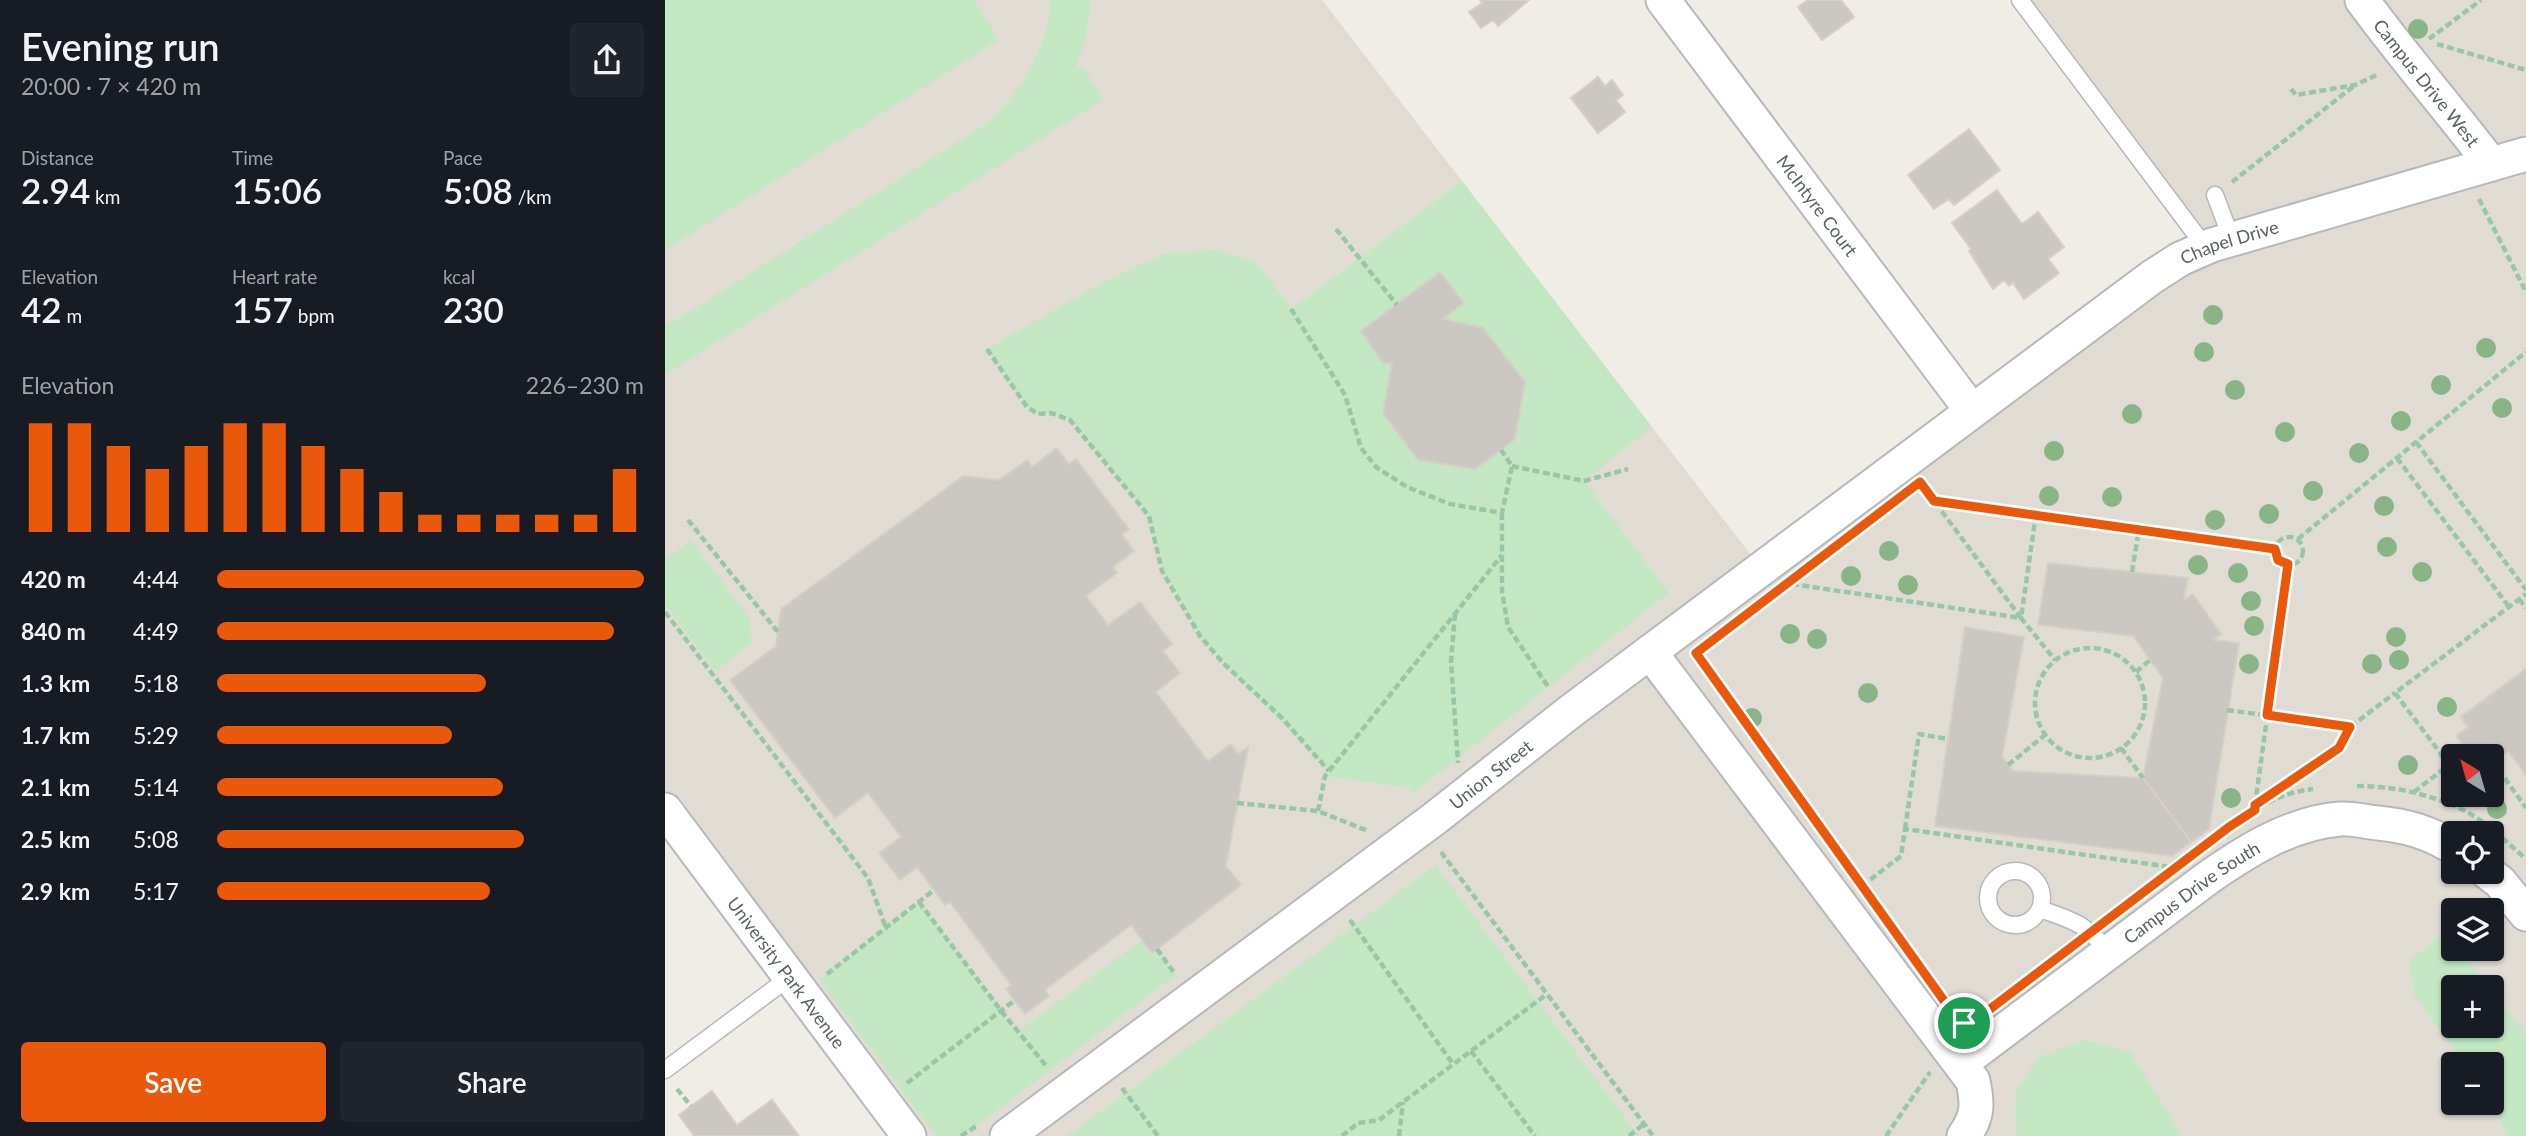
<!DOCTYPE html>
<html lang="en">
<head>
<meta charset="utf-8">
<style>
	:root { --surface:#171b24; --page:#20242c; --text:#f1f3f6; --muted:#9ea1a6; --accent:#ea580c }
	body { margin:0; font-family:Lato,sans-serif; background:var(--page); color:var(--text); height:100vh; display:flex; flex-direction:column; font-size:26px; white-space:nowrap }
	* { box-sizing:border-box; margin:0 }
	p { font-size:23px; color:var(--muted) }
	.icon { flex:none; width:38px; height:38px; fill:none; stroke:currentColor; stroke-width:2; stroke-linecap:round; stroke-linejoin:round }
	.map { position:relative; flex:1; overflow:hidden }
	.details { display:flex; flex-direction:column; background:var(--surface); width:665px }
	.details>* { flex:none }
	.needle { width:46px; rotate:323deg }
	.tools { position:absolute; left:1776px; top:744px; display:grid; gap:14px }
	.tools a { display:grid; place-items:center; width:63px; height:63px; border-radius:7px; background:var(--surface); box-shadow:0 2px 5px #0004; font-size:35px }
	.pin { position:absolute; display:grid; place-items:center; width:60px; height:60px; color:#fff; margin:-30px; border:4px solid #fff; border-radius:50%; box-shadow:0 2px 7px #0007 }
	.round { display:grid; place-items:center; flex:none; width:74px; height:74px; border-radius:7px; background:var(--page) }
	.summary { display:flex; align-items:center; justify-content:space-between; height:119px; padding:0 21px }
	h1 { font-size:38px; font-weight:600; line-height:52px }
	.metrics { display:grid; grid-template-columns:repeat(3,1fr); gap:10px; height:119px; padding:7px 21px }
	.metrics div { display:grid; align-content:center }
	.metrics b { font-size:35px; font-weight:600 }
	.metrics small { font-size:19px; font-weight:400 }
	.metrics p { font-size:19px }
	.chart { height:196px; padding:14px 21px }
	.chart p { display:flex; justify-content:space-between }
	.chart svg { width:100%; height:126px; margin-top:7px; stroke:var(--accent); stroke-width:6 }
	.cta { display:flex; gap:14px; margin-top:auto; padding:14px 21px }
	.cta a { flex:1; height:80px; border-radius:7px; background:var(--accent); color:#fff; font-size:28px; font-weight:600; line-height:80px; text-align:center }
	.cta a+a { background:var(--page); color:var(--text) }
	ul { padding:0 21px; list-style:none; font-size:23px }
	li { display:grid; grid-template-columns:112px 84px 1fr; align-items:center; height:52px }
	li i { height:18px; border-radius:9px; background:var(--accent) }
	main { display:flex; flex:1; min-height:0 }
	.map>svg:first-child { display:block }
</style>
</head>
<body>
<main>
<section class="details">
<div class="summary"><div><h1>Evening run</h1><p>20:00 · 7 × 420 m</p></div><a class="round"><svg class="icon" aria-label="share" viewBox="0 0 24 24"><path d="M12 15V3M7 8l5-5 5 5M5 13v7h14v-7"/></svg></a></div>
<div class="metrics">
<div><p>Distance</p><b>2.94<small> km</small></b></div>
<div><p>Time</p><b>15:06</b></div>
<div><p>Pace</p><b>5:08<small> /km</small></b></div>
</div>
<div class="metrics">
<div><p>Elevation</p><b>42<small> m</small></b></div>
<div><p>Heart rate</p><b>157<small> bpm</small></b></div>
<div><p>kcal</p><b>230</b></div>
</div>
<div class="chart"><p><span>Elevation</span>226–230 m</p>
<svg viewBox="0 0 160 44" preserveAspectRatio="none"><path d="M5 44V6M15 44V6M25 44V14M35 44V22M45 44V14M55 44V6M65 44V6M75 44V14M85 44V22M95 44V30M105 44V38M115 44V38M125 44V38M135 44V38M145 44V38M155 44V22"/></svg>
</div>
<ul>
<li><b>420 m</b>4:44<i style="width:100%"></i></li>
<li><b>840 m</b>4:49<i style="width:93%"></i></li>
<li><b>1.3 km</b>5:18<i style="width:63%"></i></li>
<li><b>1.7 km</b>5:29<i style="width:55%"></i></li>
<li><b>2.1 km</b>5:14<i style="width:67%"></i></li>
<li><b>2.5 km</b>5:08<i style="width:72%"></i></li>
<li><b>2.9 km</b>5:17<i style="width:64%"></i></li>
</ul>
<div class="cta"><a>Save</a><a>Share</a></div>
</section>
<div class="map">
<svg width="1861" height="1136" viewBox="0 0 1861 1136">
	<rect width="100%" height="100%" fill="#f0ede6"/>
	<path fill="#e0dcd4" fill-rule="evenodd" d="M 0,0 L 657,0 L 1096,568 L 1546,245 L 1356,0 L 1861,0 L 1861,1136 L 244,1136 L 0,810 ZM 1788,756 L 1827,756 L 1827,794 L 1788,794 ZM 1788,833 L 1827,833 L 1827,872 L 1788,872 ZM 1788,910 L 1827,910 L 1827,948 L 1788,948 ZM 1788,987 L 1827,987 L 1827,1026 L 1788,1026 ZM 1788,1064 L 1827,1064 L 1827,1102 L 1788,1102 Z"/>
	<g fill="#c2e7c2">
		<polygon points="0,0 309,0 334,40 0,250"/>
		<path d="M 386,0 L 426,0 L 420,40 L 409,71 L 418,67 L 438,100 L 0,375 L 0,325 L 13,319 L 324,122 C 358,88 382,49 386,0 Z"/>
		<polygon points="797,181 987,427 919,481 1004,593 748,793 744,788 660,776 664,771 558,663 535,636 497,571 484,516 405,420 386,413 373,414 362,407 322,349 438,282 498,254 550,250 591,262 627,309"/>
		<polygon points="26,540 84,618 87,643 50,671 0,604 0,560"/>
		<polygon points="771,865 974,1136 402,1136"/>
		<polygon points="254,902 353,1031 477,940 487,953 492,949 511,975 301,1134 296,1136 271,1136 154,980"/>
		<polygon points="1781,931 1788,941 1788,948 1794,949 1824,987 1788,987 1788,1026 1827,1026 1827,991 1861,1035 1861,1136 1842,1136 1827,1102 1827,1064 1799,1064 1749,994 1744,961"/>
		<polygon points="1421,1040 1466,1053 1517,1136 1353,1136 1351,1131 1350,1093 1373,1057"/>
	</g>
	<g fill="#cbc8c3" stroke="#d5cfc4" stroke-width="2">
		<polygon points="815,0 864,0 833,26 828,20 816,28 804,12 817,3"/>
		<polygon points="1143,0 1176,0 1189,17 1157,40 1133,7"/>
		<polygon points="933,77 940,86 947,80 958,95 951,100 960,112 933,133 906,98"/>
		<polygon points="1304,129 1335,170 1289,205 1284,199 1269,209 1243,175"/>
		<polygon points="1332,190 1357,224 1373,212 1399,247 1383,259 1394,273 1359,299 1348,283 1344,286 1339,280 1328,289 1304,251 1306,249 1287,223"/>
		<polygon points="775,272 799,303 778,319 818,328 860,382 850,439 810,469 753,460 718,413 727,363 718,363 696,331"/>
		<polygon points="392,448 404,464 411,459 464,529 457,534 469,551 448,567 452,573 421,596 443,625 475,602 507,644 498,651 515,673 491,692 543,761 566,744 573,754 583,747 561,866 576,885 487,953 466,925 380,990 384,996 360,1014 341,989 346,985 285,902 280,905 252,867 235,880 214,853 236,837 203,793 170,818 65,680 111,646 116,609 298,476 334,480 362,460 367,467"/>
		<polygon points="1383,563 1523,578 1519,600 1528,594 1556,634 1549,640 1574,643 1544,829 1526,842 1478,778 1498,678 1468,636 1373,625"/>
		<polygon points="1300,627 1359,637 1337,757 1348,771 1478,778 1526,842 1507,856 1270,826"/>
		<polygon points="1861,669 1861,775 1843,751 1827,762 1827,756 1807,756 1791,736 1803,727 1796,717"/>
		<polygon points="1861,669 1861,775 1843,751 1827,762 1827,756 1807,756 1791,736 1803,727 1796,717"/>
		<polygon points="47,1091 72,1125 107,1100 134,1136 29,1136 14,1115"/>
	</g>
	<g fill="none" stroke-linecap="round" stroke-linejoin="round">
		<g stroke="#b6b8bc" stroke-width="19">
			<g id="lane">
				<polyline points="1355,0 1541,248"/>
				<polyline points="1550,195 1567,240"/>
				<circle cx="1350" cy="898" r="27"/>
				<path d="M 1375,909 C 1409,921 1420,923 1444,952"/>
				<polyline points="0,1070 125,977"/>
			</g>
		</g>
		<g stroke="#b6b8bc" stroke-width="37">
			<g id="street">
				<path id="s1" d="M 998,0 L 1307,411"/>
				<path id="s2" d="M 1697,0 C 1738,56 1784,109 1826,164"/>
				<path d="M 985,652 L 1308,1081 C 1313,1104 1313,1117 1299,1136"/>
				<path id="s3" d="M 0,810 L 244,1136"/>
				<polyline points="1822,872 1835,882 1861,914"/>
				<path id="s4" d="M 1296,1063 L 1544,877 C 1583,850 1626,823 1675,819 C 1687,818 1701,822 1713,823 C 1742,826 1763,832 1788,847"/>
				<path id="s5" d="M 342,1136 L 769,819 L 906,711 L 1487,277 L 1515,259 L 1547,245 L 1861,154"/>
			</g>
		</g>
		<g stroke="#99c6a6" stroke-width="4.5" stroke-dasharray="7 3.5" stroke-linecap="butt">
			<polyline points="1764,39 1816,0"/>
			<polyline points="1772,44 1861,70"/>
			<polyline points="1626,89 1631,95 1690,85 1714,74"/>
			<polyline points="1567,182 1690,85"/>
			<polyline points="1814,199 1861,292"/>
			<polyline points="671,229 732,305"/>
			<polyline points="626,309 680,395 696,448 711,467 742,487 785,504 837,513 847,466 836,450"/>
			<polyline points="322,349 362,407 373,414 386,413 405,420 484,516 497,571 535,636 558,663 617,718 664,771"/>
			<polyline points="1751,442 1861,590"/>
			<polyline points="1732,458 1844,607"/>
			<polyline points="847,466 919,481 963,469"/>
			<polyline points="1258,486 1356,618 1371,514 1269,501"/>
			<polyline points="837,513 837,591 843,627 884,688"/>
			<polyline points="1371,514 1610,549"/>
			<polyline points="23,520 113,632"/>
			<circle cx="1624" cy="551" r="14"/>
			<polyline points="1633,539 1861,352"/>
			<polyline points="1467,572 1474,529"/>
			<polyline points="1127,584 1356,618 1390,660"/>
			<polyline points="1854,599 1861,608"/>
			<polyline points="0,612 203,878 221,928"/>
			<polyline points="790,614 786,661 793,763"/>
			<circle cx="1425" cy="703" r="55"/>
			<polyline points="1032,654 1082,723"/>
			<polyline points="1471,672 1485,660"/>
			<polyline points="1562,710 1685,727"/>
			<polyline points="1456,748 1478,778"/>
			<polyline points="1830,760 1831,766 1861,808"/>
			<polyline points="1343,765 1380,735"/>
			<polyline points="1780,768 1776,754 1730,693 1861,594"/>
			<path d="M 1692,786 C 1728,786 1765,794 1798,810 C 1821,821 1840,841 1859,857"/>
			<polyline points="1749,792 1780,768 1788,770"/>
			<polyline points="572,803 653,811 703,831"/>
			<polyline points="1590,805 1623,564"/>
			<polyline points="1590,805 1674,748 1685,727 1730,693"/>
			<path d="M 1594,808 C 1610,797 1630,791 1648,789"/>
			<polyline points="653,811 660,776 837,555"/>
			<polyline points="1240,829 1254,734 1283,739"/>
			<polyline points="776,852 988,1136"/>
			<polyline points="1197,886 1236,856 1240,829 1505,867"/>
			<polyline points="254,902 337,1012 382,1067"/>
			<polyline points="685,920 788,1064"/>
			<polyline points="492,949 510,974"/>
			<polyline points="162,974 269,890"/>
			<polyline points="806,1051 870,1136"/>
			<polyline points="242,1083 350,1000"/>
			<polyline points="457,1088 493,1136"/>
			<polyline points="12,1089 26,1106"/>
			<polyline points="296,1136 313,1125"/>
			<polyline points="677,1136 693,1123 714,1120 882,994"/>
			<polyline points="734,1136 738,1102"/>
			<polyline points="964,1136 979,1124"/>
			<polyline points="1221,1136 1265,1072"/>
		</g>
		<use href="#lane" stroke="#fff" stroke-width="16"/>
		<use href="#street" stroke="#fff" stroke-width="33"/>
	</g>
	<g fill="#89b486">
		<circle cx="1753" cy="29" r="10"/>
		<circle cx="1548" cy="315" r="10"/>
		<circle cx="1821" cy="348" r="10"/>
		<circle cx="1539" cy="352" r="10"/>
		<circle cx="1776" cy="385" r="10"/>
		<circle cx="1570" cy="390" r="10"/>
		<circle cx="1837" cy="408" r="10"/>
		<circle cx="1467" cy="414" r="10"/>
		<circle cx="1736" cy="421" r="10"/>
		<circle cx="1620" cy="432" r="10"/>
		<circle cx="1389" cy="451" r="10"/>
		<circle cx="1694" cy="453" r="10"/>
		<circle cx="1648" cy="491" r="10"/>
		<circle cx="1384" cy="496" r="10"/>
		<circle cx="1447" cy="497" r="10"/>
		<circle cx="1719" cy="506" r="10"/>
		<circle cx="1604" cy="514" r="10"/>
		<circle cx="1550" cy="520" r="10"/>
		<circle cx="1722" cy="547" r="10"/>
		<circle cx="1224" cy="551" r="10"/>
		<circle cx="1533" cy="565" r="10"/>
		<circle cx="1757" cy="572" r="10"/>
		<circle cx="1573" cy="573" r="10"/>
		<circle cx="1186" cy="576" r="10"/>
		<circle cx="1243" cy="585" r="10"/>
		<circle cx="1586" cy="601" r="10"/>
		<circle cx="1589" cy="626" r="10"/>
		<circle cx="1125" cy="634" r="10"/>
		<circle cx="1731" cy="637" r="10"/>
		<circle cx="1152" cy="639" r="10"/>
		<circle cx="1734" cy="660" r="10"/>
		<circle cx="1584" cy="664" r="10"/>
		<circle cx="1707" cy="664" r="10"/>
		<circle cx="1203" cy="693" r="10"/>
		<circle cx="1782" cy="707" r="10"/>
		<circle cx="1087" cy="718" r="10"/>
		<circle cx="1743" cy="765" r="10"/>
		<circle cx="1566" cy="798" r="10"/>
		<circle cx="1832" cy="809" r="10"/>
	</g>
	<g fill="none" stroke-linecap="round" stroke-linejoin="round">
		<g stroke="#fff" stroke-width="14">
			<polygon id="route" points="1255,482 1269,501 1610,549 1613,560 1623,564 1602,715 1685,727 1674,748 1590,805 1590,810 1564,827 1308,1022 1299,1023 1287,1012 1031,653"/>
		</g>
		<use href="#route" stroke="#ea580c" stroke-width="9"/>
	</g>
	<g text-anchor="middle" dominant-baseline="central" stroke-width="5" stroke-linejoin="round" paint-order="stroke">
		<g font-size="18" fill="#5d6166" stroke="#fff">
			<text stroke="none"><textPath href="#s2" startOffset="105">Campus Drive West</textPath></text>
			<text stroke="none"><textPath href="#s1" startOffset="257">McIntyre Court</textPath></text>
			<text stroke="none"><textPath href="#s5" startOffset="1517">Chapel Drive</textPath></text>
			<text stroke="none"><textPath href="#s5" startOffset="604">Union Street</textPath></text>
			<text stroke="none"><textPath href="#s4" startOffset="287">Campus Drive South</textPath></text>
			<text stroke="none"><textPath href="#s3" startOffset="203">University Park Avenue</textPath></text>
		</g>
	</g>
</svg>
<div class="tools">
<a><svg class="needle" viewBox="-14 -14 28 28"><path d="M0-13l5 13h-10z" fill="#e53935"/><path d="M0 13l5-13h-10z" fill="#9ea1a6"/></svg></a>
<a><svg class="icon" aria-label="locate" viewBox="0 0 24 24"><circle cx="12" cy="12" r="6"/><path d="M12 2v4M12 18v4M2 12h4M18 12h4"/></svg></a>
<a><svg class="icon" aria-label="layers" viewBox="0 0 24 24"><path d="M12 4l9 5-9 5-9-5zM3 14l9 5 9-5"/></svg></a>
<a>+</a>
<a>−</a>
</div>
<div class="pin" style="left:1299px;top:1023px;background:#1e9e55"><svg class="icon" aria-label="arrive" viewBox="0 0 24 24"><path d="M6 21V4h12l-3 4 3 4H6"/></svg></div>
</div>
</main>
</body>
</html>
